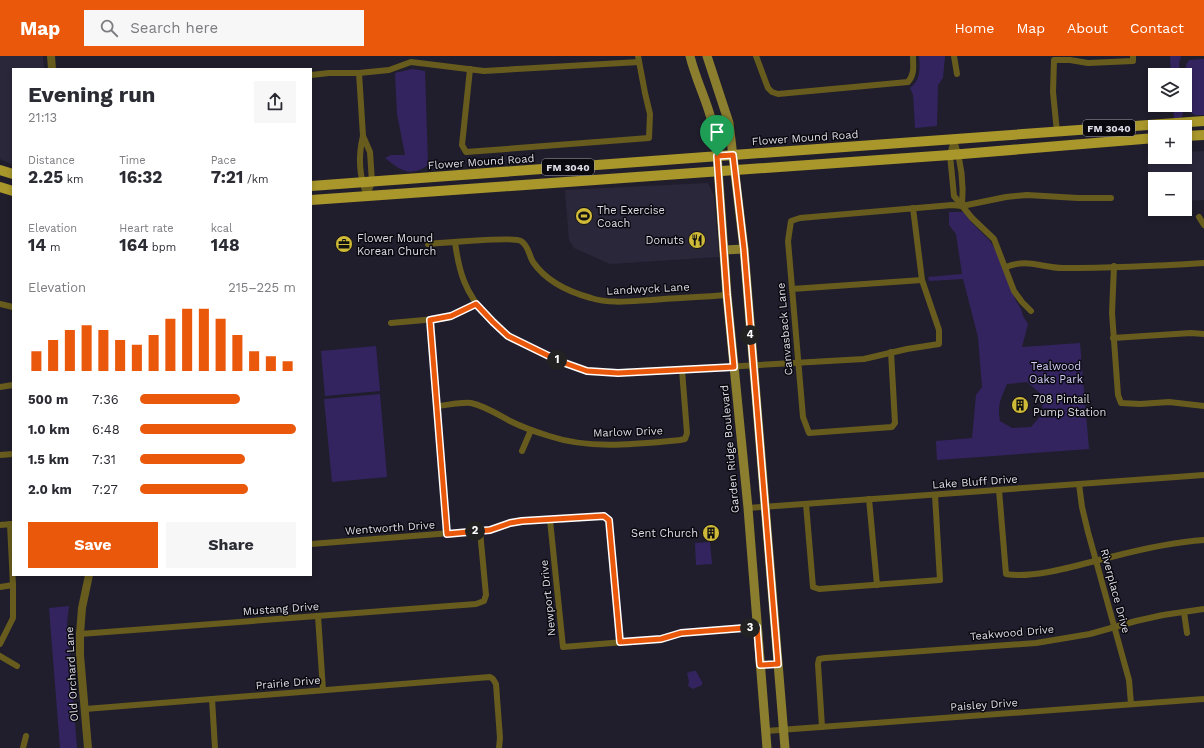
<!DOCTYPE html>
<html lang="en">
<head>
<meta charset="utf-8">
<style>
	:root { --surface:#fff; --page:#f7f7f7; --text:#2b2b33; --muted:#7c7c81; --accent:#ea580c }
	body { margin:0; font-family:"Work Sans",sans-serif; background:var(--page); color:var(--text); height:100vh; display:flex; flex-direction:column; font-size:15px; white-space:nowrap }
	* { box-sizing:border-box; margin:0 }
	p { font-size:13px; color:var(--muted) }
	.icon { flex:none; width:22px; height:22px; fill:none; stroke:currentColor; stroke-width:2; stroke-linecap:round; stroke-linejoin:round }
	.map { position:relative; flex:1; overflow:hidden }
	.drawer { position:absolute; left:12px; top:12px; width:300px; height:508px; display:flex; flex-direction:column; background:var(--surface); border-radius:0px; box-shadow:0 2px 6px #0003 }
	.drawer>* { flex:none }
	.buttons { position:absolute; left:1148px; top:12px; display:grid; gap:8px }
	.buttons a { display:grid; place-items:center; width:44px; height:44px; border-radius:0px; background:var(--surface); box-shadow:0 2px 6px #0003; font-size:20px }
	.pin { position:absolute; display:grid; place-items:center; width:34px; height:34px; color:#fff; margin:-41px -17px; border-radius:50% 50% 50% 0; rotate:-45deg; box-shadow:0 0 4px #0007 }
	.pin .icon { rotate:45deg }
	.km { position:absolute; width:20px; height:20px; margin:-10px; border-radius:50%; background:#222; color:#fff; font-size:11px; line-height:20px; text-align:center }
	.round { display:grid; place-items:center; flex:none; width:42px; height:42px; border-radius:0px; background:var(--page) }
	.overview { display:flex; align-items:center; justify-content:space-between; height:68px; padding:0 16px }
	h1 { font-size:22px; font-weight:700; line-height:30px }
	.figures { display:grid; grid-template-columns:repeat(3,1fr); gap:6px; height:68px; padding:4px 16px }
	.figures div { display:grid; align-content:center }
	.figures b { font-size:17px; font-weight:700 }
	.figures small { font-size:11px; font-weight:400 }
	.figures p { font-size:11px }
	.chart { height:112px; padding:8px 16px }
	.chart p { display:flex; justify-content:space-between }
	.chart svg { width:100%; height:72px; margin-top:4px; stroke:var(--accent); stroke-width:6 }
	.cta { display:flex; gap:8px; margin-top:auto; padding:8px 16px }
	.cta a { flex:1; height:46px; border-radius:0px; background:var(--accent); color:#fff; font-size:16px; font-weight:700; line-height:46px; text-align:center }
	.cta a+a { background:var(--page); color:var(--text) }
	ul { padding:0 16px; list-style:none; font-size:13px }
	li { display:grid; grid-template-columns:64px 48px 1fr; align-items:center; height:30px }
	li i { height:10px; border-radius:5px; background:var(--accent) }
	header { display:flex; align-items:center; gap:24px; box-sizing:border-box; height:56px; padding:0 20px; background:var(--accent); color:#fff }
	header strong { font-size:19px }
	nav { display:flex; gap:22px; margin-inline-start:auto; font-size:14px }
	.search { width:280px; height:36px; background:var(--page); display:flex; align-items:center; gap:10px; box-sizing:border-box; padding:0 14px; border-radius:0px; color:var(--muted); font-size:15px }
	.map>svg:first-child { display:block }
</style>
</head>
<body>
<header>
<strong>Map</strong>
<div class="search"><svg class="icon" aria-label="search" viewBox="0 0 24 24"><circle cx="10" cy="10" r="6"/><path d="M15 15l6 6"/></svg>Search here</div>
<nav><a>Home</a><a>Map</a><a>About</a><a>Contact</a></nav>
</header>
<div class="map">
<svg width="1204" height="692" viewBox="0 0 1204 692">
	<rect width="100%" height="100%" fill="#201e2c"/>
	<g fill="#2a273b">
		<polygon points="0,0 43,0 44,13 13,13 13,109 0,103"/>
		<polygon points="1204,95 1204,144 1185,145 1185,123 1155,123 1155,147 1151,147 1147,100 1155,99 1155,101 1185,101 1185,96"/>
		<polygon points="708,127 714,140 719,201 610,208 574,192 569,184 565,134"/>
	</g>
	<g fill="#332460" fill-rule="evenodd">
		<path d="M 919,0 L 945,0 L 943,22 L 938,29 L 937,70 L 915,72 L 913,39 L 910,32 C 921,24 920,12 919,0 Z"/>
		<polygon points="1170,0 1181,0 1179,7 1180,19 1171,19"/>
		<polygon points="1204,3 1204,59 1195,59 1190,56 1186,9 1189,4"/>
		<path d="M 412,13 L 425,15 L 428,109 C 410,122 400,114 385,102 L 391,99 L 405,99 L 397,58 L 395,17 Z"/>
		<polygon points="1173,49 1182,49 1183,58 1181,62 1174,63"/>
		<path d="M 949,156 L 963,156 L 972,167 L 990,185 L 998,198 L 1016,245 L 1021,253 L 1023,260 L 1028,268 L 1022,291 L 1080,287 L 1089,393 L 937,404 L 936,385 L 972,382 L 976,339 L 982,331 L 978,281 L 963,223 L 929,225 L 928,221 L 962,218 L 956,178 L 949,169 ZM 1027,326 L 1041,338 L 1043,357 L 1031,371 L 1012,372 L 1000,365 C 997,348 1001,343 1007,328 Z"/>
		<polygon points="376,290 380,335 325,340 321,295"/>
		<polygon points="380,338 387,421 332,426 324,343"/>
		<polygon points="710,486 712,508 696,509 695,487"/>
		<polygon points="69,550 67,567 77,692 60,692 49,552"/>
		<polygon points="693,615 696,615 702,626 702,629 693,633 688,630 689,625 687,617"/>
	</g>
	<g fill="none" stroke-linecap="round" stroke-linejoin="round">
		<g stroke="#675c1d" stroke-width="6">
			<path d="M 756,0 L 768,32 L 772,36 L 778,38 L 908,26 C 915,18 913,10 913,0"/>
			<polyline points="954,0 957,18"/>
			<polyline points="470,13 462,89 466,96 649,82 650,58 645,37 638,0"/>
			<path d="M 359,17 L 363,80 L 370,96 L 372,126 L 367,140 C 359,120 358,100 363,80"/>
			<polyline points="311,19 329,17 359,17 389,14 411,6 484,15 639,6"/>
			<polyline points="1057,76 1053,36 1054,4 1070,4 1088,7 1133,5 1133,0"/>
			<polyline points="954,84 950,99 954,140 972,162 994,183 1014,235 1022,246 1031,255"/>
			<path d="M 954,84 C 961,105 964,128 962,150"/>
			<polyline points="1199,161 1204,169"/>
			<path d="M 455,186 C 459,216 465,237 487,260 C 494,267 501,275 509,280 C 519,287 529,290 539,295 C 568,309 585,317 617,317 L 864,303 L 907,293 L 939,288 L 939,274 L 922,224 L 913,152"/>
			<path d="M 428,188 C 443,187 512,180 521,185 C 529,190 529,200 533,206 C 546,225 569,236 591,242 C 610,248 632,245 651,244 C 677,242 702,241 727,239"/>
			<polyline points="1114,210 1112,257 1118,339 1121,347 1140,348 1169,346 1204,350"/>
			<path d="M 1006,211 C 1027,202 1042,212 1063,212 C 1110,212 1157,210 1204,207"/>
			<polyline points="792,233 922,224"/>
			<polyline points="0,248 13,251"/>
			<polyline points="430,264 447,478"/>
			<polyline points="391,267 447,262 476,248"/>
			<polyline points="1113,282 1191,277 1204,278"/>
			<polyline points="891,296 895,367 892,371 809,377 803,361 788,185 791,165 800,162 952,149 962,150 1006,141 1027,139 1078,142 1111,142"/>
			<polyline points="0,331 13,329"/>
			<path d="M 437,350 C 448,349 461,346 471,347 C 485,350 497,358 510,365 C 522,371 536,376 549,380 C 591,394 637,388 680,384 L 685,383 L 687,377 L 682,314"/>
			<polyline points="522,395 531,374"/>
			<polyline points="0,399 13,398"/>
			<polyline points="1079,428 1082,451 1088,476 1129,624 1131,648"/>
			<path d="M 999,434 L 1006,518 C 1036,523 1081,508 1111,501 C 1142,493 1172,486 1204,484"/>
			<polyline points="869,443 877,529"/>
			<polyline points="806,448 813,531 819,533 940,524 935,439"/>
			<polyline points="748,452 1204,419"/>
			<polyline points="550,464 563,591 661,583 681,577 757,571"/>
			<polyline points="0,469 12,468"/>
			<polyline points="311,488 489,474 510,467 522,465 604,460 609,464 620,586"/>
			<polyline points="0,531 13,529"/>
			<polyline points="1184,556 1187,577"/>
			<polyline points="318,560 323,634"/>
			<polyline points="80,578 476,548 484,545 486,539 480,475"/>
			<polyline points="0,588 13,562 13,529 10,468"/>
			<polyline points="0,600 17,610"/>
			<polyline points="212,643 215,692"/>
			<polyline points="85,653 490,621 493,623 496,628 500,682 499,692"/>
			<polyline points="822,671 818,608 819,603 825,602 1036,587 1090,578 1136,565 1163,559 1204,553"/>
			<polyline points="766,675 1204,643"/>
			<polyline points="23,692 26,680"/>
		</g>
		<g stroke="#675c1d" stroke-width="8">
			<polyline points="51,0 52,13"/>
			<polyline points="88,692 80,599 80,578 82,552 89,519"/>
		</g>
		<g stroke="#8b7e2f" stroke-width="9">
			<path d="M 690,0 C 697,29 712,54 716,84 L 727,239 L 748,452 L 767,692"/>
			<polyline points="707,0 729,67 744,193 785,692"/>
			<polyline points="724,194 744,193"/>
		</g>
		<g stroke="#a9972b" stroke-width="10">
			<polyline points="1185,80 1204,79"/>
			<polyline points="0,114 13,118"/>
			<polyline points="311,130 733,99 1204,65"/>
			<polyline points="0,131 13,135"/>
			<polyline points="311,144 950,99 1155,82"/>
		</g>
	</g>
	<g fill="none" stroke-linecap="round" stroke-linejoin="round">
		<g stroke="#fff" stroke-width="8">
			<polygon id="route" points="733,99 744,193 778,608 760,609 757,571 681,577 661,583 620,586 609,464 604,460 522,465 510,467 490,474 447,478 430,264 451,260 476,248 493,266 508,280 559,305 587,315 618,317 734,311 727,239 717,100"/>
		</g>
		<use href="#route" stroke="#ea580c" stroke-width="5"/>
	</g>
	<defs>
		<g id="stadium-disc" transform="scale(0.9)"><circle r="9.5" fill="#ceb938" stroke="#0a090f"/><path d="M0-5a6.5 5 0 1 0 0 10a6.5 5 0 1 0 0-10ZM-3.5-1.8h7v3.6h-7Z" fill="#111"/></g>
		<g id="restaurant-disc" transform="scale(0.9)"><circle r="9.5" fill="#ceb938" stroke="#0a090f"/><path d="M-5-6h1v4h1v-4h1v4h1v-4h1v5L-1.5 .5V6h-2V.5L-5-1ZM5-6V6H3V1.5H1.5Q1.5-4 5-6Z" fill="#111"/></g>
		<g id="office-disc" transform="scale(0.9)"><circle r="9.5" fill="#ceb938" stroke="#0a090f"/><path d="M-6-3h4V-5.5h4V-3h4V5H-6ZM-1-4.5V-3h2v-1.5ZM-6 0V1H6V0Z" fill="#111"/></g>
		<g id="building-disc" transform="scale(0.9)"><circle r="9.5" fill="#ceb938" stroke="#0a090f"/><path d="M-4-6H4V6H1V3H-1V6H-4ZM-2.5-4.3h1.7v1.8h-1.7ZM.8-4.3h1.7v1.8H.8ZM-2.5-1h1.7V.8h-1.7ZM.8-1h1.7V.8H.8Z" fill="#111"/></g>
	</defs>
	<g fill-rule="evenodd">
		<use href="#stadium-disc" x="584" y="160"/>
		<use href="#restaurant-disc" x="697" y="184"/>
		<use href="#office-disc" x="344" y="188"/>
		<use href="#building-disc" x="1020" y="349"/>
		<use href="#building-disc" x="711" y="477"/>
	</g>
	<g text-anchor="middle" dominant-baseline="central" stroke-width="3" stroke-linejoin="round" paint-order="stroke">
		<g fill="#0a090f" stroke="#9f9ea7" stroke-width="1">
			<rect x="1083" y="64" width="52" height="16" rx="3"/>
			<rect x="542" y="103" width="52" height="16" rx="3"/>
		</g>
		<g font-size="10" font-weight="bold" fill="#dfdee8">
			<text x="1109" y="72">FM 3040</text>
			<text x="568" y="111">FM 3040</text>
		</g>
		<g font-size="11" fill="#dfdee8" stroke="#0a090f">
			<text transform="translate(805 82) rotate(-4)">Flower Mound Road</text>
			<text transform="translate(481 106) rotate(-4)">Flower Mound Road</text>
			<text transform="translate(648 233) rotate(-3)">Landwyck Lane</text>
			<text transform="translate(785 273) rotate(-95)">Canvasback Lane</text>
			<text transform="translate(628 376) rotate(-2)">Marlow Drive</text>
			<text transform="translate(730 393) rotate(-95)">Garden Ridge Boulevard</text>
			<text transform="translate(975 426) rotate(-4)">Lake Bluff Drive</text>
			<text transform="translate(390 472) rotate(-4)">Wentworth Drive</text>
			<text transform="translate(1115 535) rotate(75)">Riverplace Drive</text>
			<text transform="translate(548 542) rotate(-96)">Newport Drive</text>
			<text transform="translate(281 553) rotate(-4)">Mustang Drive</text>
			<text transform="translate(1012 577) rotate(-5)">Teakwood Drive</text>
			<text transform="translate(72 618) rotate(-93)">Old Orchard Lane</text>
			<text transform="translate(288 627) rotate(-5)">Prairie Drive</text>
			<text transform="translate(984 649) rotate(-4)">Paisley Drive</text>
		</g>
		<g font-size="11" fill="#dfdee8" stroke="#0a090f" text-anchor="start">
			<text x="597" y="154">The Exercise<tspan x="597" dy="13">Coach</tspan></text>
			<text x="357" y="182">Flower Mound<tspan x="357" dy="13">Korean Church</tspan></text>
			<text x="684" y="184" text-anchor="end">Donuts</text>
			<text x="1033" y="343">708 Pintail<tspan x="1033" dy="13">Pump Station</tspan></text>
			<text x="698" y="477" text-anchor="end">Sent Church</text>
		</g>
		<g font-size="11" fill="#d0cbf7" stroke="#0a090f">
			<text x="1056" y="310">Tealwood<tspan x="1056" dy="13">Oaks Park</tspan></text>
		</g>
	</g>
</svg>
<div class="buttons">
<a><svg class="icon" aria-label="layers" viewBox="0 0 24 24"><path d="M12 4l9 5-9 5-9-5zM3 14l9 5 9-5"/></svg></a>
<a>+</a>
<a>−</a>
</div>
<div class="pin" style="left:717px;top:100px;background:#1e9e55"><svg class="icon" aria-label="arrive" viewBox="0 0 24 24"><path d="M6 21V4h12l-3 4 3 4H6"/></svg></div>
<b class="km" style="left:557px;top:304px">1</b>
<b class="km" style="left:475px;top:475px">2</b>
<b class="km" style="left:750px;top:572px">3</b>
<b class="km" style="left:750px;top:279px">4</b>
<section class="drawer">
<div class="overview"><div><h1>Evening run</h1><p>21:13</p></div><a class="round"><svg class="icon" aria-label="share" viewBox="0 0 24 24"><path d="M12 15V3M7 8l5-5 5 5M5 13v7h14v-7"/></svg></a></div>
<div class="figures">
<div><p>Distance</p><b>2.25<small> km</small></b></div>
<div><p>Time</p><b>16:32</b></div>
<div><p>Pace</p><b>7:21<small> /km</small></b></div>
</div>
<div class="figures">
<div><p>Elevation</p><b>14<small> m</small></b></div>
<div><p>Heart rate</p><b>164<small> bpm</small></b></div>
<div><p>kcal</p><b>148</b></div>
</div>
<div class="chart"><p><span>Elevation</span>215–225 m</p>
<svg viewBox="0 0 160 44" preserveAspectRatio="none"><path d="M5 44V32M15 44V25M25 44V19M35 44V16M45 44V19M55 44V25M65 44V28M75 44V22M85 44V12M95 44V6M105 44V6M115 44V12M125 44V22M135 44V32M145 44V35M155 44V38"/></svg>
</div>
<ul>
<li><b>500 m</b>7:36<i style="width:64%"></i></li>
<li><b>1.0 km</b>6:48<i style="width:100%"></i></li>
<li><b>1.5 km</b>7:31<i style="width:67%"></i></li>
<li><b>2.0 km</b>7:27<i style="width:69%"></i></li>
</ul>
<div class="cta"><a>Save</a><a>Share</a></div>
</section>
</div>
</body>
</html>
